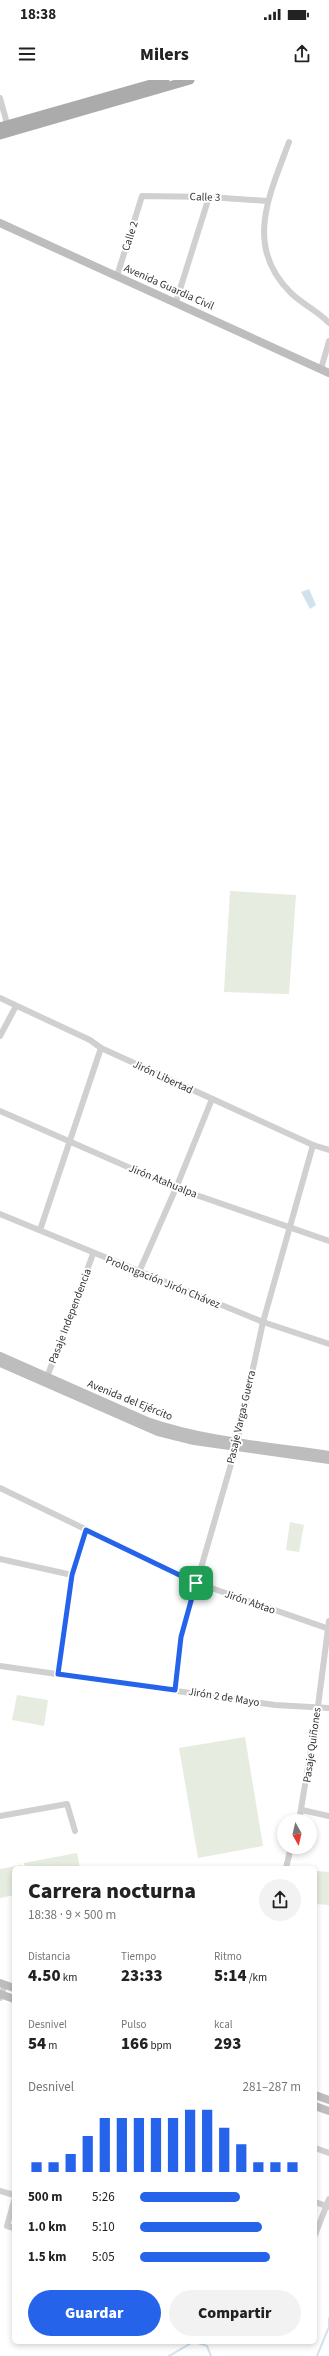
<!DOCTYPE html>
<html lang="es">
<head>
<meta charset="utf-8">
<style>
	:root { --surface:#fff; --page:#f2f2f2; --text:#222; --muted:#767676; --accent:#2563eb }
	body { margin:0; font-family:"Source Sans 3",sans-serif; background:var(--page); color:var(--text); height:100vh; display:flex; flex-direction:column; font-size:15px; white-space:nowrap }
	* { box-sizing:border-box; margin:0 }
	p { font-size:13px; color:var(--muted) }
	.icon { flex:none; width:22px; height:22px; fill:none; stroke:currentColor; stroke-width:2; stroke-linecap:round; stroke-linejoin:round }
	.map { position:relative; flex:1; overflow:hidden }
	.details { position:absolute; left:12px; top:1786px; width:305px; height:478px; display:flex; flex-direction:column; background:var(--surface); border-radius:6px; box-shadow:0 2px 6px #0003 }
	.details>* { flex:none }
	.needle { width:26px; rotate:172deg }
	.fabs { position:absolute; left:277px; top:1734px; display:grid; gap:8px }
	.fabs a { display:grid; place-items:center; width:40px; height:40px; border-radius:50%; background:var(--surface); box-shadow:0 2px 6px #0003; font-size:20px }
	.pin { position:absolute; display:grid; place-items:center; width:34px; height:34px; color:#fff; margin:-17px; border-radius:8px; box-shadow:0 2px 6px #0006 }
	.round { display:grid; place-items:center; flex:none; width:42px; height:42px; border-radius:21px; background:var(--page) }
	.overview { display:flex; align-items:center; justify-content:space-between; height:68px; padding:0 16px }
	h1 { font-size:22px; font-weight:800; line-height:30px }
	.stats { display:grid; grid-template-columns:repeat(3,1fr); gap:6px; height:68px; padding:4px 16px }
	.stats div { display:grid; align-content:center }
	.stats b { font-size:17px; font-weight:800 }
	.stats small { font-size:11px; font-weight:400 }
	.stats p { font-size:11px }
	.chart { height:112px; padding:8px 16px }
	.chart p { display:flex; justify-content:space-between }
	.chart svg { width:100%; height:72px; margin-top:4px; stroke:var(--accent); stroke-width:6 }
	.cta { display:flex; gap:8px; margin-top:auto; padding:8px 16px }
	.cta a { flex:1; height:46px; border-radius:24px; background:var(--accent); color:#fff; font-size:16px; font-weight:800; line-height:46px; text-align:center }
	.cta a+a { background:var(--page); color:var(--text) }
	ul { padding:0 16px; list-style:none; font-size:13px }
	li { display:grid; grid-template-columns:64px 48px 1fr; align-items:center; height:30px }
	li i { height:10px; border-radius:5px; background:var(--accent) }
	.status { display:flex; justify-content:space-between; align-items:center; height:28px; padding:0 20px; background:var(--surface); direction:ltr }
	.status svg { height:11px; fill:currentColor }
	header { display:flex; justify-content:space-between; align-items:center; height:52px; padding:0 16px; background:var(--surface); font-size:18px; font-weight:800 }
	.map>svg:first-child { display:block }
</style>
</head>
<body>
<div class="status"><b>18:38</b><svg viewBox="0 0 49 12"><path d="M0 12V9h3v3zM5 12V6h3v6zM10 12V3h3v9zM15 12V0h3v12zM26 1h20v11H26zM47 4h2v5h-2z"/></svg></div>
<header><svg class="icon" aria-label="menu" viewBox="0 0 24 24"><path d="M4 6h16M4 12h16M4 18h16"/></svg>Milers<svg class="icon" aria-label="share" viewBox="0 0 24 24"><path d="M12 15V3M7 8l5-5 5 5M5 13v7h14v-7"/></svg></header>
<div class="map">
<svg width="329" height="2276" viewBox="0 0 329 2276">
	<rect width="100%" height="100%" fill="#fff"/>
	<g fill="#e6ecdf">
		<polygon points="230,811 296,815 289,914 224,912"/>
		<polygon points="290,1442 304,1445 299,1472 286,1470"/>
		<polygon points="17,1615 48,1620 44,1646 12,1640"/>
		<polygon points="245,1657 263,1766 198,1778 179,1668"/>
		<polygon points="77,1773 80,1788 25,1788 24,1783"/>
		<polygon points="22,1785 23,1788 14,1788 14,1815 0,1818 0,1789"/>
		<polygon points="316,1791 329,1792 329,1825 315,1824"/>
	</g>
	<polygon fill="#cfe2ee" points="309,509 316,525 310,529 301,512"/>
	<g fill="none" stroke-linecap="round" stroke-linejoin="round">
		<g stroke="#cfe2ee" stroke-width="2">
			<polyline points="195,2262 207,2266 211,2276"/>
			<polyline points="169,2276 193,2262"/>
			<polyline points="317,2276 329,2247 329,2238"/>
		</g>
		<g stroke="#d0d0d0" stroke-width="6">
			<polyline points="0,18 8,47"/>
			<path d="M 289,62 C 270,114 243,166 291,213 C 302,224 318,231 329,243"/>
			<polyline points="117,196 142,116 209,117 267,121"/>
			<polyline points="176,222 209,117"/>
			<polyline points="321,289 329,261"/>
			<polyline points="0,918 90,960 101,968 313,1065 329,1070"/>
			<polyline points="0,956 16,926"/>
			<polyline points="0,1031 176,1108 329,1161"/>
			<polyline points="0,1134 263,1242 329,1264"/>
			<polyline points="40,1150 101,968"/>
			<polyline points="139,1192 176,1108 212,1019"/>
			<polyline points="47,1297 93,1174"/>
			<polyline points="0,1408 197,1503 329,1549"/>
			<polyline points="0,1479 72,1495"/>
			<polyline points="0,1586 275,1625 329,1628"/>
			<polyline points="58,1594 72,1495 86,1450"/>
			<polyline points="175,1610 181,1557 236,1367 263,1242 313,1065"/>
			<polyline points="302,1730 329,1736"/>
			<polyline points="0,1736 67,1724 75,1751"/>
			<polyline points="299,1741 318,1626 329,1541"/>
			<polyline points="286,1788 291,1767"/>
			<polyline points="0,1918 5,1905"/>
			<polyline points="315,2068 329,2073"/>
			<polyline points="0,2111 14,2115"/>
			<polyline points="14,2121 7,2146 14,2148"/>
			<polyline points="315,2122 329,2127"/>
			<polyline points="315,2155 329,2119"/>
		</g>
		<g stroke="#bdbdbd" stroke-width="8">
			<polyline points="0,143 329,293"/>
			<path d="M 0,1276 L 147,1341 C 205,1361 268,1366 329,1375"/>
			<polyline points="0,1283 158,1352 194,1361 329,1380"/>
			<polyline points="0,1903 14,1908"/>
			<polyline points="0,1914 14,1919"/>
			<polyline points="315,2015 329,2020"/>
			<polyline points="315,2026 329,2031"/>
		</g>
		<g stroke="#ababab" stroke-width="9">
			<polyline points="0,47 165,0"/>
			<polyline points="0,55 190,0"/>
		</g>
	</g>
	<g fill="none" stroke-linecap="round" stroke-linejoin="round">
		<g stroke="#fff" stroke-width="8">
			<polygon id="route" points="86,1450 196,1503 181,1557 175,1610 58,1594 72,1495"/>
		</g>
		<use href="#route" stroke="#2563eb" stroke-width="5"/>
	</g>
	<g text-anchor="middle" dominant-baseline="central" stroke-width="4" stroke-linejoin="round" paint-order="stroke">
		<g font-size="11" fill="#333" stroke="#fff">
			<text transform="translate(205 117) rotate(2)">Calle 3</text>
			<text transform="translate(130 156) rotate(-72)">Calle 2</text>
			<text transform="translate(169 207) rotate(24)">Avenida Guardia Civil</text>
			<text transform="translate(163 997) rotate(25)">Jirón Libertad</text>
			<text transform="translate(163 1101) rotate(22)">Jirón Atahualpa</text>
			<text transform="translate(163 1202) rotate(22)">Prolongación Jirón Chávez</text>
			<text transform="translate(70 1236) rotate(-69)">Pasaje Independencia</text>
			<text transform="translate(130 1320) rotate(22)">Avenida del Ejército</text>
			<text transform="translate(241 1337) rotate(-77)">Pasaje Vargas Guerra</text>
			<text transform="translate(250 1522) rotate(19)">Jirón Abtao</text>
			<text transform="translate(224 1617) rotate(9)">Jirón 2 de Mayo</text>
			<text transform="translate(312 1665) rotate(-82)">Pasaje Quiñones</text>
		</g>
	</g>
</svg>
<div class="fabs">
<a><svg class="needle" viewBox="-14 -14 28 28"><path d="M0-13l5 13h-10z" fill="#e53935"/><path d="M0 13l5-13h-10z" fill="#767676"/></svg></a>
</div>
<div class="pin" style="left:196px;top:1503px;background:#1e9e55"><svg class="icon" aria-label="arrive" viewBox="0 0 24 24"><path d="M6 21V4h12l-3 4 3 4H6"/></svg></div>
<section class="details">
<div class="overview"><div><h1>Carrera nocturna</h1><p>18:38 · 9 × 500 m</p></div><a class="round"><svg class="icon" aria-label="share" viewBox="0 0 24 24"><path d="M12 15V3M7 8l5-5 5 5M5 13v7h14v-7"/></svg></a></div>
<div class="stats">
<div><p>Distancia</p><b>4.50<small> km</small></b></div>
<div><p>Tiempo</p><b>23:33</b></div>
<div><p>Ritmo</p><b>5:14<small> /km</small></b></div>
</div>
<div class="stats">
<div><p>Desnivel</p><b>54<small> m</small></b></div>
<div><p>Pulso</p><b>166<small> bpm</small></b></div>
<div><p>kcal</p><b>293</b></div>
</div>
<div class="chart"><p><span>Desnivel</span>281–287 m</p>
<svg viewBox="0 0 160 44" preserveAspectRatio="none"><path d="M5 44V38M15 44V38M25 44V33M35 44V22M45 44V11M55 44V11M65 44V11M75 44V11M85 44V11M95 44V6M105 44V6M115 44V17M125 44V27M135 44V38M145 44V38M155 44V38"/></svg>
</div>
<ul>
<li><b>500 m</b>5:26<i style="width:62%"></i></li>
<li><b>1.0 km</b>5:10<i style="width:76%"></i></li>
<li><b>1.5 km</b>5:05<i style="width:81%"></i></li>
</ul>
<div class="cta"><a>Guardar</a><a>Compartir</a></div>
</section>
</div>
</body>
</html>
